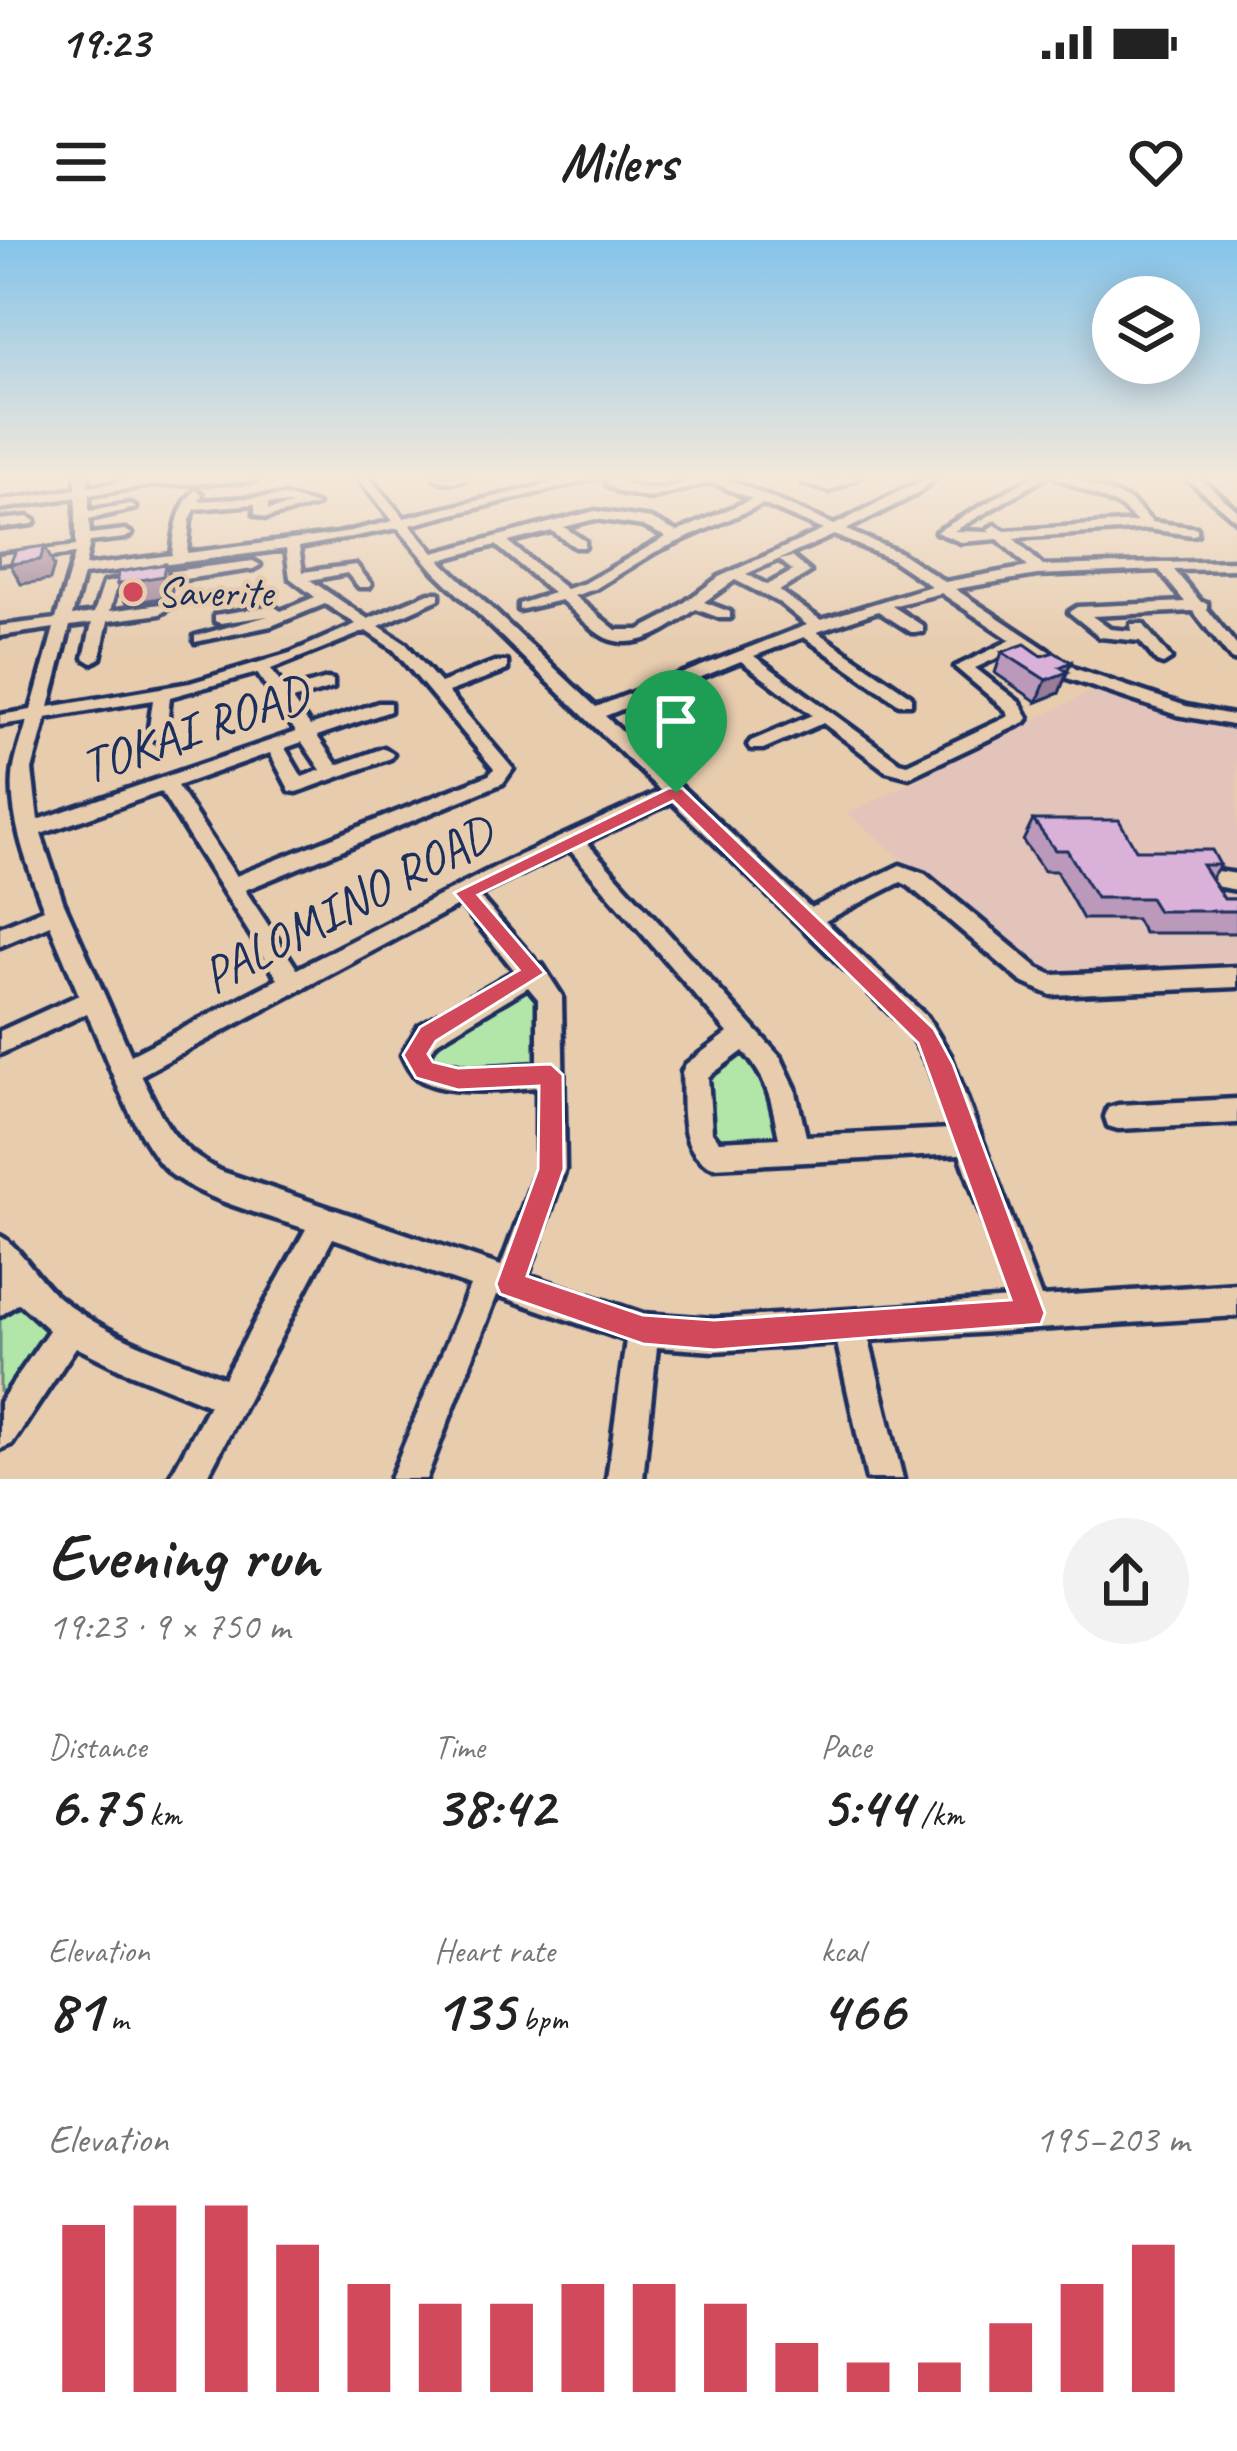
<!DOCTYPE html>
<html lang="en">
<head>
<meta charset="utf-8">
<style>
	:root { --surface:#fff; --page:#f2f2f2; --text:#222; --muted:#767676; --accent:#d1495b }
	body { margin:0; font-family:Caveat,sans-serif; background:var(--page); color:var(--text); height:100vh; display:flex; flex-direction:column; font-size:45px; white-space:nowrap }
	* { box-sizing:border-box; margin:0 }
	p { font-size:39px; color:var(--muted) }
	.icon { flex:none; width:66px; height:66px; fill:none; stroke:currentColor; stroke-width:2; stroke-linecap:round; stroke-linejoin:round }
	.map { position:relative; height:1239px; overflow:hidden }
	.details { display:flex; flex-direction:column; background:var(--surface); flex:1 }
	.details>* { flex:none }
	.tools { position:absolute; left:1092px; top:36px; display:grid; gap:24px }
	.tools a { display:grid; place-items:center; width:108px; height:108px; border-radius:50%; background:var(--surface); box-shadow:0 6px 30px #0003; font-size:60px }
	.pin { position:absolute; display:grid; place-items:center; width:102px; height:102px; color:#fff; margin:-123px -51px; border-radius:50% 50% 50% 0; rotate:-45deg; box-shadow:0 0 12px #0007 }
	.pin .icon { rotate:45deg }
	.round { display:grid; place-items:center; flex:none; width:126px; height:126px; border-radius:63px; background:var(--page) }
	.head { display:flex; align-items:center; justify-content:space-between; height:204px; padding:0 48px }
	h1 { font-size:66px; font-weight:700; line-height:90px }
	.metrics { display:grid; grid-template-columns:repeat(3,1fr); gap:18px; height:204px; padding:12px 48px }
	.metrics div { display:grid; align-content:center }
	.metrics b { font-size:60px; font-weight:700 }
	.metrics small { font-size:33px; font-weight:400 }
	.metrics p { font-size:33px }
	.chart { height:336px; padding:24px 48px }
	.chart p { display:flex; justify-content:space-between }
	.chart svg { width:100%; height:216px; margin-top:12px; stroke:var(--accent); stroke-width:6 }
	.status { display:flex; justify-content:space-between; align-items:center; height:84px; padding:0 60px; background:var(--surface); direction:ltr }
	.status svg { height:33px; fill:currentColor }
	header { display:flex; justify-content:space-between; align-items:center; height:156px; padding:0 48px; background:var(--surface); font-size:54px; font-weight:700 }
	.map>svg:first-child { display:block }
</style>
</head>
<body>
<div class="status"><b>19:23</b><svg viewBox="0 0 49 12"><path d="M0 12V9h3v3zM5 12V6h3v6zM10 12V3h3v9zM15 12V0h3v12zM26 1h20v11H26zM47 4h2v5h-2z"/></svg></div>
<header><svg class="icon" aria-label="menu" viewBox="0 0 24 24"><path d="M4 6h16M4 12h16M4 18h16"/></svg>Milers<svg class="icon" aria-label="heart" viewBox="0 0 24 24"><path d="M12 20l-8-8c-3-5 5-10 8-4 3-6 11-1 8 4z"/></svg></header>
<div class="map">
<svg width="1237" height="1239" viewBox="0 0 1237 1239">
	<rect width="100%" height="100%" fill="#e7ccae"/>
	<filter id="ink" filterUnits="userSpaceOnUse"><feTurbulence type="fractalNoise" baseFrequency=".00833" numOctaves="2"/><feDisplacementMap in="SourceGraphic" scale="24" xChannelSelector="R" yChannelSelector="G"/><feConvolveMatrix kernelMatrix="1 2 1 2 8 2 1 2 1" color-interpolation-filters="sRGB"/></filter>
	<g filter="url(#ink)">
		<polygon fill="#e3c4bb" points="1098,448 1174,476 1237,488 1237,727 1060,736 1036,727 848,574"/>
		<g fill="#b2e6a8" stroke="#668a83" stroke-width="3">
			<polygon points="527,746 540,752 539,822 530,829 464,833 431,825 426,805"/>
			<polygon points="741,811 755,817 784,891 778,902 712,904 706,827"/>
			<polygon points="24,1066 47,1085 48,1094 10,1150 0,1151 0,1076"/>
		</g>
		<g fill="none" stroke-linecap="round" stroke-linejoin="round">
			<g stroke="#1b2f5e" stroke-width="9">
				<g id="minor">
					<path d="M 76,237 L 88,237 L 88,247 L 152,237 L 260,237 L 254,241 L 152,245 L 89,255 L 89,271 L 130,264 L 136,268 L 89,279 L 90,294 L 125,290 L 132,294 L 125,298 L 90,302 L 85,326 L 172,315 C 175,291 177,266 196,250 L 202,254 L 199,261 L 284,256 L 317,265 L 266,278 L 255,274 L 255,264 L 195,269 L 190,280 L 187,313 L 338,294 L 393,281 L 357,237 L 369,237 L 404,278 L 579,237 L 599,237 L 410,285 L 434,313 L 595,271 L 651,279 L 677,292 L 752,259 L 712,242 L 650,258 L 620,252 L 608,245 L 606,242 L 612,238 C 666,262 672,237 723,237 L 834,285 C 857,275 921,237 937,237 L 915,255 L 846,290 L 901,313 L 945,342 L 1028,327 L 998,299 L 961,302 L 936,292 L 1032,237 L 1046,237 L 954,291 L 990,292 L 988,289 L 995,285 L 1005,291 L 1137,282 L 1121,267 L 1056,237 L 1072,237 L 1131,261 L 1152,282 L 1197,288 L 1197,294 L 1192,295 L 1148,289 L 1013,298 L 1043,326 L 1237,321 L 1237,329 L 1174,330 L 1201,362 L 1207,363 L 1207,369 L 1237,406 L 1237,421 L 1231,419 L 1193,371 L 1092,376 L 1110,389 L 1132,391 L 1131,384 L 1143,384 L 1171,419 L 1163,424 L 1157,422 L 1140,401 L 1100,397 L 1069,372 L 1077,367 L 1185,362 L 1159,330 L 1037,335 L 955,349 L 1076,429 L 1186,466 L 1237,476 L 1237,486 L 1177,475 L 1064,437 L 1021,407 L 975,428 L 1020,463 L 1028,478 L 1025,482 L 909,537 L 886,531 L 823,483 L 763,509 L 751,509 L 748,505 L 751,501 L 812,475 L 741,421 L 605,476 L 811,668 L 900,625 L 925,634 L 1038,728 L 1053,735 L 1237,727 L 1237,747 L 1051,755 L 1022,742 L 909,646 L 901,642 L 825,681 L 927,777 L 950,815 L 1041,1057 L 1237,1044 L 1237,1076 L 869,1100 L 903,1239 L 867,1239 L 837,1103 L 714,1111 L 657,1107 L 643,1239 L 607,1239 L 626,1100 L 497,1055 L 426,1239 L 390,1239 L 470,1046 L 333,998 L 206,1239 L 169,1239 L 209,1165 L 120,1129 L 76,1107 L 12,1204 L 0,1209 L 0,1162 L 49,1090 L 19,1063 L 0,1076 L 0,996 C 18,1004 38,1040 57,1056 C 105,1096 166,1115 224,1138 L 306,989 C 263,974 213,963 175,937 C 139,912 106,815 87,773 L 0,814 L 0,791 L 79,755 L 50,685 L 0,706 L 0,687 L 44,669 C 28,627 7,573 14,528 C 17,512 23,496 27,481 L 0,485 L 0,475 L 31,470 L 54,388 L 0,396 L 0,386 L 56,379 L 75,314 L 0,323 L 0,315 L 76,306 L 76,257 L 0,269 L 0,261 L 76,249 ZM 268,263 L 293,265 L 268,270 ZM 763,264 L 823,290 L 719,337 L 666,376 L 639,390 L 616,390 L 574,356 L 595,349 L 655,312 ZM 595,279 L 643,286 L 666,297 L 585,343 L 566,349 L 508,302 L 552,291 L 575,307 L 585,307 L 585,301 L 564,287 ZM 398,288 L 435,332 L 661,551 L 501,624 L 297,729 L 245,650 L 503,543 L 513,529 L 448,452 L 507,430 L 507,422 L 495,422 L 440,443 L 406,404 L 379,386 L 439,359 L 439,353 L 429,353 L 368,379 L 310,340 L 347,333 L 359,347 L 369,347 L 371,344 L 356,325 L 303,332 L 299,307 ZM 834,295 L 891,319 L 931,346 L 821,380 L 779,351 L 810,332 L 792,317 L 780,320 L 793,331 L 767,345 L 746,334 ZM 496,305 L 553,353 L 519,364 L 519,370 L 561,360 C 575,371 590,390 606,398 C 637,412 672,387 696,369 L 720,378 L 730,378 L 730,372 L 704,362 L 735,340 L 780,363 L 807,385 L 596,467 L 440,320 ZM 286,309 L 290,338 L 315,357 L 281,371 L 273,366 L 215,375 L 215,381 L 220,383 L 268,376 L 195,396 L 195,402 L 271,386 L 325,364 L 356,384 L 290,413 L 190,443 L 49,467 L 70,386 L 92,383 L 84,418 L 92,423 L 100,418 L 108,381 L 160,374 L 168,369 L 160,364 L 110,371 L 116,349 L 253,329 L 260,325 L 253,321 L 141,335 L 104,343 L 94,373 L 72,376 L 83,335 ZM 941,353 L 1011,400 L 955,427 L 1006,470 L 1009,476 L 907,524 L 899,522 L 754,416 L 804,397 L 899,464 L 911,464 L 911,456 L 817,392 L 878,371 L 911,392 L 923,392 L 923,386 L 892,366 ZM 366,391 L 394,410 L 494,529 L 489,535 L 236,636 L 177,546 L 270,513 L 290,551 L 297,552 L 391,518 L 393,514 L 384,508 L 337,525 L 317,496 L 390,471 L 390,463 L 378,463 L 310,486 L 292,460 L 333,448 L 333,440 L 327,439 L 286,451 L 271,429 ZM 257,433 L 296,492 L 38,580 L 32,530 L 46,478 L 153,460 L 148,495 L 157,501 L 166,495 L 170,457 ZM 302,502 L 321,530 L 302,537 L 285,508 ZM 161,552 L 278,739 L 131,815 L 63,661 L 41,594 ZM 672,562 L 909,791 L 929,827 L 951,889 L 806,896 L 795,848 L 781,818 L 586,602 ZM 570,610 L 728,793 L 686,824 L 682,832 C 684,865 676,912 713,927 L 960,914 L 1011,1059 L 714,1079 L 643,1074 L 528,1035 L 565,929 L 562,756 L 542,725 L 537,723 L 478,655 ZM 461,664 L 515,731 L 419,786 L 402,815 C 406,823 411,835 419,839 C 448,857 505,849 537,847 L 537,929 L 501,1026 L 220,931 C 173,907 164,881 141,835 ZM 528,747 L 538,759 L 538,824 L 471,828 L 433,820 L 429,814 L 437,802 ZM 743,811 C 769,841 771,860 779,898 L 719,901 L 712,892 L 708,837 Z"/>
					<path d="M 434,237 L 467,237 C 460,243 441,243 434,237 Z"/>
					<polygon points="803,237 828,243 843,237 859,237 829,251 803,243"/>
					<polygon points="1185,237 1198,237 1237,270 1237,281"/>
					<polygon points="28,277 35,281 33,284 0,288 0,280"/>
					<polygon points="1217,631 1237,634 1237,650 1209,645 1206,639 1209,633"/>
					<polygon points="1237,859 1237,883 1118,889 1108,886 1105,877 1108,868 1118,865"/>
				</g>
			</g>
			<use href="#minor" fill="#e7ccae" fill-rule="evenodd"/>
		</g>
		<g fill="#b9b" stroke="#1b2f5e" stroke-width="3">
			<polygon points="1002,412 1042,416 1071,422 1059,453 1037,462 995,433"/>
			<polygon points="1033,580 1136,610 1220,625 1211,638 1224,659 1237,659 1237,693 1144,693 1136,679 1083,679 1056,631 1044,631 1023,601"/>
		</g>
		<g fill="#997d98" stroke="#1b2f5e" stroke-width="3">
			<polygon points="45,306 54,326 50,340 21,344 10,324"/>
			<polygon points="165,324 173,344 171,356 126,364 117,344"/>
			<polygon points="1071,422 1059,453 1037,462 1046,440 1060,427"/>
		</g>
		<g fill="#dab2d9" stroke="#1b2f5e" stroke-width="3">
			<polygon points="45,306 40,320 10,324 16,310"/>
			<polygon points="165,324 163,336 117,344 119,332"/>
			<polygon points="1025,404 1042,416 1054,412 1071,422 1060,427 1068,432 1046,440 1002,412"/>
			<polygon points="1033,580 1119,580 1136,610 1212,610 1220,625 1202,625 1224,659 1237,659 1237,671 1158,671 1150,658 1096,658 1067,610 1055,610"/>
		</g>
	</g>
	<linearGradient id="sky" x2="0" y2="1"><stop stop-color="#84c4ea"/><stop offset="0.58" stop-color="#f4e8db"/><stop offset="1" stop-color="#f4e8db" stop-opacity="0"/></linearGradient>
	<rect width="1237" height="410" fill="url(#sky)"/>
	<path fill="#d1495b" stroke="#fff" stroke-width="3" fill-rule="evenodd" d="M 669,548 L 682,548 L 934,789 L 953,824 L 1045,1073 L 1041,1084 L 714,1110 L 643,1104 L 500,1054 L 496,1044 L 538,929 L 539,846 L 458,850 L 416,838 L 403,815 L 420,787 L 519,730 L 454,653 ZM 673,561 L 918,803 L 1011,1060 L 714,1080 L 643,1075 L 527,1036 L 564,929 L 563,835 L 551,824 L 458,828 L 433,822 L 428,814 L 436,801 L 545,733 L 478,655 Z"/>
	<circle fill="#d1495b" stroke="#e7ccae" stroke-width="4.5" cx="133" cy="352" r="12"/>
	<g text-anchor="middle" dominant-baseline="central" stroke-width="9" stroke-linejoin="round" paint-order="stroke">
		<g font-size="42" fill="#1b2f5e" stroke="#e7ccae" text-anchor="start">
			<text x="157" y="352">Saverite</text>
		</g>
		<g font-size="51" fill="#1b2f5e" stroke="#e7ccae">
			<text transform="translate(194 489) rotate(-19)">TOKAI ROAD</text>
			<text transform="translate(347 664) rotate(-28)">PALOMINO ROAD</text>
		</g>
	</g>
</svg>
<div class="tools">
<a><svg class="icon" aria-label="layers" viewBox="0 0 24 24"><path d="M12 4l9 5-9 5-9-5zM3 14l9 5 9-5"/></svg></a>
</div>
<div class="pin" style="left:676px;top:553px;background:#1e9e55"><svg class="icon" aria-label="arrive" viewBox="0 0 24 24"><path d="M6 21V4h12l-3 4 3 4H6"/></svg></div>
</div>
<section class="details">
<div class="head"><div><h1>Evening run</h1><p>19:23 · 9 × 750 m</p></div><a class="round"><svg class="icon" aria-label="share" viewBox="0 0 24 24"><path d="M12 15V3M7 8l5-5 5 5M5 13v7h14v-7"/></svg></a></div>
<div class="metrics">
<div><p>Distance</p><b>6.75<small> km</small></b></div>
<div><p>Time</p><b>38:42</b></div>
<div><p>Pace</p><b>5:44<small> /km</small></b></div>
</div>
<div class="metrics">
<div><p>Elevation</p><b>81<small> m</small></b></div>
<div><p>Heart rate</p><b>135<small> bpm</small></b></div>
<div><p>kcal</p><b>466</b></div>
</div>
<div class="chart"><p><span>Elevation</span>195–203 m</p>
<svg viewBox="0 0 160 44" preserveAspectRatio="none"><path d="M5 44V10M15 44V6M25 44V6M35 44V14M45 44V22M55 44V26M65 44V26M75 44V22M85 44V22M95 44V26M105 44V34M115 44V38M125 44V38M135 44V30M145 44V22M155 44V14"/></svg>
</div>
</section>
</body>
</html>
